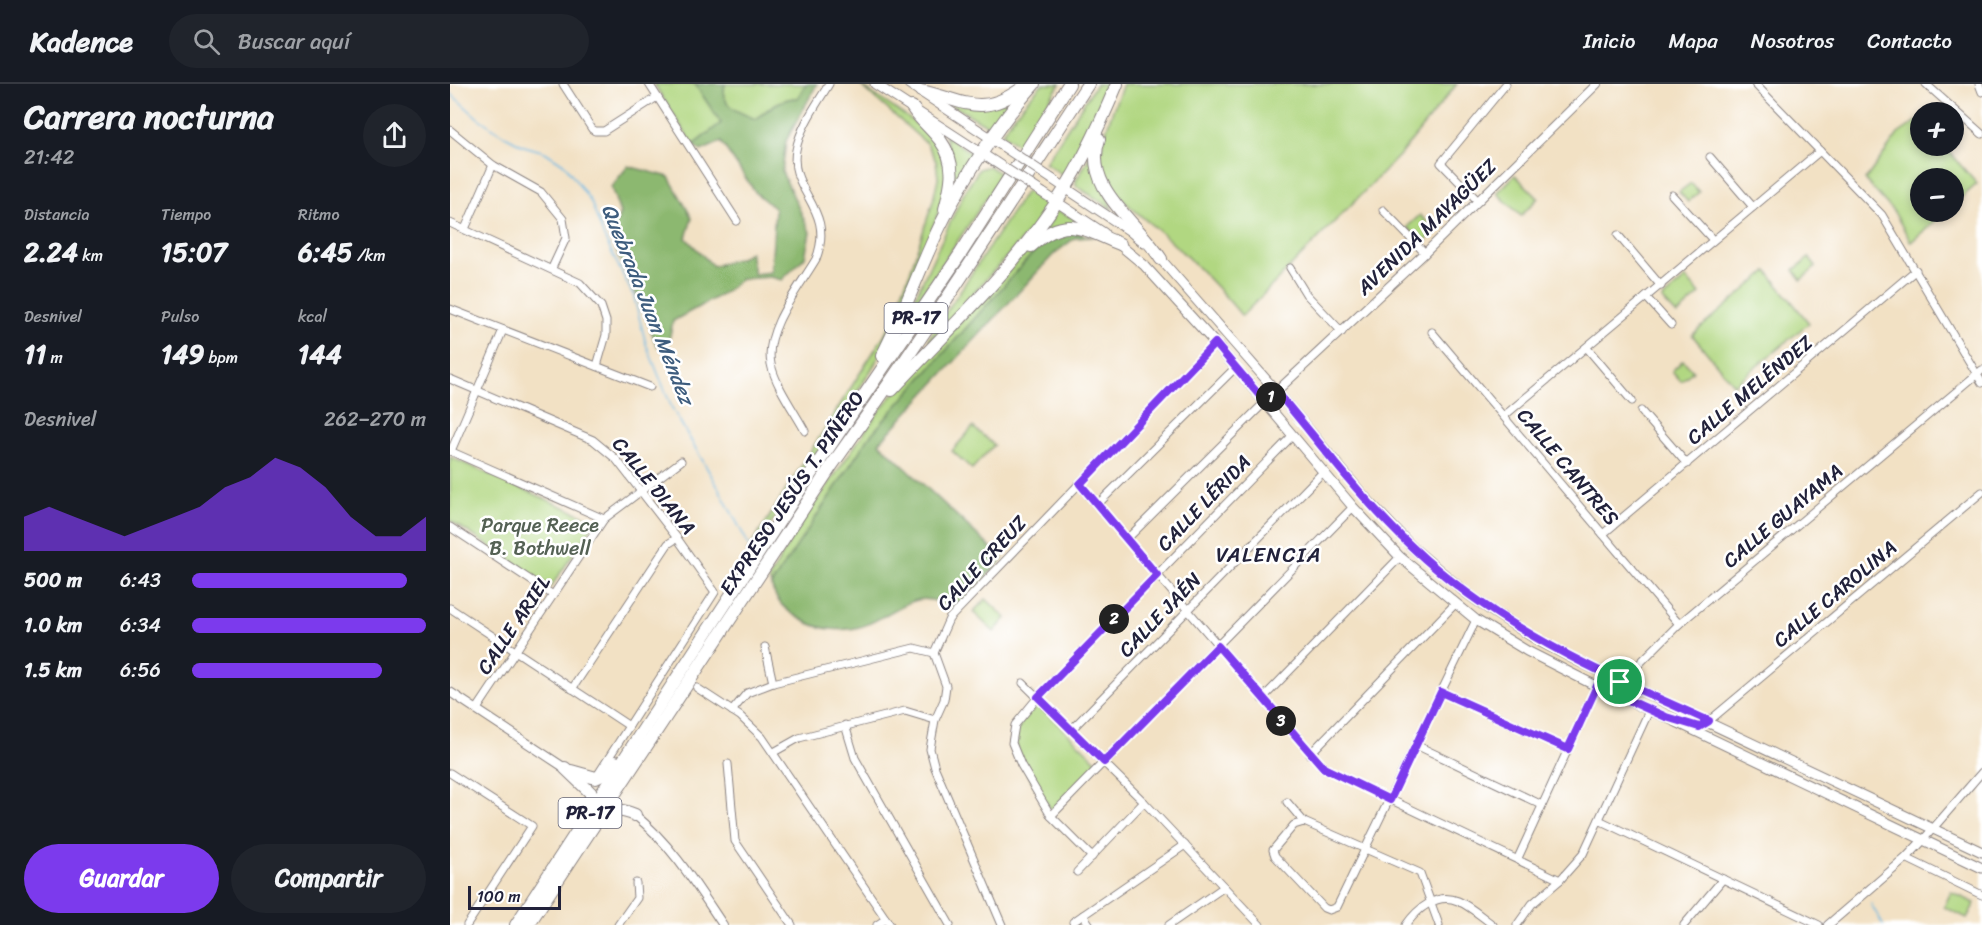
<!DOCTYPE html>
<html lang="es">
<head>
<meta charset="utf-8">
<style>
	:root { --surface:#171b24; --page:#20242c; --text:#f1f3f6; --muted:#9ea1a6; --line:#363941; --accent:#7c3aed }
	body { margin:0; font-family:Sriracha,sans-serif; background:var(--page); color:var(--text); height:100vh; display:flex; flex-direction:column; font-size:22px; white-space:nowrap }
	* { box-sizing:border-box; margin:0 }
	p { font-size:20px; color:var(--muted) }
	.icon { flex:none; width:33px; height:33px; fill:none; stroke:currentColor; stroke-width:2; stroke-linecap:round; stroke-linejoin:round }
	.map { position:relative; flex:1; overflow:hidden }
	.side { display:flex; flex-direction:column; background:var(--surface); width:450px }
	.side>* { flex:none }
	.tools { position:absolute; left:1460px; top:18px; display:grid; gap:12px }
	.tools a { display:grid; place-items:center; width:54px; height:54px; border-radius:50%; background:var(--surface); box-shadow:0 3px 9px #0003; font-size:30px }
	.scale { position:absolute; left:18px; bottom:15px; width:93px; box-sizing:border-box; padding-left:6px; border:3px solid #22223b; border-top:0; font-size:16px; line-height:21px; white-space:nowrap; color:#22223b; -webkit-text-stroke:4px #fff; paint-order:stroke }
	.pin { position:absolute; display:grid; place-items:center; width:51px; height:51px; color:#fff; margin:-26px; border:3px solid #fff; border-radius:50%; box-shadow:0 2px 6px #0007 }
	.km { position:absolute; width:30px; height:30px; margin:-15px; border-radius:50%; background:#222; color:#fff; font-size:16px; line-height:30px; text-align:center }
	.round { display:grid; place-items:center; flex:none; width:63px; height:63px; border-radius:32px; background:var(--page) }
	.headline { display:flex; align-items:center; justify-content:space-between; height:102px; padding:0 24px }
	h1 { font-size:33px; font-weight:700; line-height:45px }
	.stats { display:grid; grid-template-columns:repeat(3,1fr); gap:9px; height:102px; padding:6px 24px }
	.stats div { display:grid; align-content:center }
	.stats b { font-size:26px; font-weight:700 }
	.stats small { font-size:16px; font-weight:400 }
	.stats p { font-size:16px }
	.chart { height:168px; padding:12px 24px }
	.chart p { display:flex; justify-content:space-between }
	.chart svg { width:100%; height:108px; margin-top:6px; fill:var(--accent); opacity:.7 }
	.cta { display:flex; gap:12px; margin-top:auto; padding:12px 24px }
	.cta a { flex:1; height:69px; border-radius:36px; background:var(--accent); color:#fff; font-size:24px; font-weight:700; line-height:69px; text-align:center }
	.cta a+a { background:var(--page); color:var(--text) }
	ul { padding:0 24px; list-style:none; font-size:20px }
	li { display:grid; grid-template-columns:96px 72px 1fr; align-items:center; height:45px }
	li i { height:15px; border-radius:8px; background:var(--accent) }
	header { display:flex; align-items:center; gap:36px; box-sizing:border-box; height:84px; padding:0 30px; background:var(--surface); border-bottom:2px solid var(--line) }
	header strong { font-size:28px }
	nav { display:flex; gap:33px; margin-inline-start:auto; font-size:21px }
	.search { width:420px; height:54px; background:var(--page); display:flex; align-items:center; gap:15px; box-sizing:border-box; padding:0 21px; border-radius:33px; color:var(--muted); font-size:22px }
	main { display:flex; flex:1; min-height:0 }
	.map>svg:first-child { display:block }
</style>
</head>
<body>
<header>
<strong>Kadence</strong>
<div class="search"><svg class="icon" aria-label="search" viewBox="0 0 24 24"><circle cx="10" cy="10" r="6"/><path d="M15 15l6 6"/></svg>Buscar aquí</div>
<nav><a>Inicio</a><a>Mapa</a><a>Nosotros</a><a>Contacto</a></nav>
</header>
<main>
<section class="side">
<div class="headline"><div><h1>Carrera nocturna</h1><p>21:42</p></div><a class="round"><svg class="icon" aria-label="share" viewBox="0 0 24 24"><path d="M12 15V3M7 8l5-5 5 5M5 13v7h14v-7"/></svg></a></div>
<div class="stats">
<div><p>Distancia</p><b>2.24<small> km</small></b></div>
<div><p>Tiempo</p><b>15:07</b></div>
<div><p>Ritmo</p><b>6:45<small> /km</small></b></div>
</div>
<div class="stats">
<div><p>Desnivel</p><b>11<small> m</small></b></div>
<div><p>Pulso</p><b>149<small> bpm</small></b></div>
<div><p>kcal</p><b>144</b></div>
</div>
<div class="chart"><p><span>Desnivel</span>262–270 m</p>
<svg viewBox="0 0 160 44" preserveAspectRatio="none"><path d="M0 44V30L10 26L20 30L30 34L40 38L50 34L60 30L70 26L80 18L90 14L100 6L110 10L120 18L130 30L140 38L150 38L160 30V44z"/></svg>
</div>
<ul>
<li><b>500 m</b>6:43<i style="width:92%"></i></li>
<li><b>1.0 km</b>6:34<i style="width:100%"></i></li>
<li><b>1.5 km</b>6:56<i style="width:81%"></i></li>
</ul>
<div class="cta"><a>Guardar</a><a>Compartir</a></div>
</section>
<div class="map">
<svg width="1532" height="841" viewBox="0 0 1532 841">
	<rect width="100%" height="100%" fill="#fff"/>
	<filter id="ink" filterUnits="userSpaceOnUse"><feTurbulence type="fractalNoise" baseFrequency=".0167" numOctaves="2"/><feDisplacementMap in="SourceGraphic" scale="12" xChannelSelector="R" yChannelSelector="G"/><feConvolveMatrix kernelMatrix="1 2 1 2 8 2 1 2 1" color-interpolation-filters="sRGB"/></filter>
	<filter id="wash" filterUnits="userSpaceOnUse"><feTurbulence type="fractalNoise" baseFrequency=".008" numOctaves="4" result="noise"/><feDisplacementMap in="SourceGraphic" scale="24" xChannelSelector="R" yChannelSelector="G"/><feGaussianBlur stdDeviation="1.35" result="paint"/><feColorMatrix in="noise" values="0 0 0 0 0 0 0 0 0 0 0 0 0 0 0 0 0 1.4 0 .05"/><feComposite in="paint" operator="in"/></filter>
	<g filter="url(#wash)">
		<rect width="100%" height="100%" fill="#f2e1c4"/>
		<g fill="#b1d781" stroke="#6a7c5e" stroke-width="1.5">
			<polygon points="204,0 245,0 271,39 243,61"/>
			<path d="M 275,0 L 356,0 L 348,14 C 330,14 319,24 306,35 C 288,28 269,23 275,0 Z"/>
			<polygon points="409,0 464,38 490,63 497,88 493,115 466,191 443,249 420,288 300,472 297,468 438,245 460,188 483,117 488,94 486,77 477,60"/>
			<polygon points="592,0 610,0 569,62 552,49 568,27"/>
			<polygon points="646,0 661,0 638,57 616,93 595,79"/>
			<path d="M 673,0 L 1007,0 L 949,72 L 792,232 C 769,204 742,177 716,153 C 697,136 662,112 652,88 C 644,69 666,19 673,0 Z"/>
			<polygon points="497,18 560,18 561,21 543,45"/>
			<polygon points="1470,35 1470,62 1494,62 1527,100 1503,121 1503,94 1470,94 1470,128 1495,128 1461,158 1444,128 1415,96 1448,50"/>
			<polygon points="495,51 521,69 523,73 507,103"/>
			<polygon points="642,69 662,125 626,102 626,96"/>
			<polygon points="539,82 552,91 454,237 513,111 529,85"/>
			<polygon points="1065,91 1088,114 1071,132 1047,109"/>
			<polygon points="1241,99 1249,108 1238,118 1229,108"/>
			<polygon points="576,107 596,120 597,125 569,159 480,257 479,254"/>
			<polygon points="608,126 631,139 593,148"/>
			<polygon points="970,131 986,147 973,159 957,143"/>
			<polygon points="609,146 632,149 583,169 419,353 321,501 319,495 344,450 429,327 466,284 575,170 586,159"/>
			<polygon points="1359,174 1366,183 1351,196 1344,186"/>
			<polygon points="1317,187 1359,239 1284,301 1242,251"/>
			<polygon points="1236,194 1250,210 1227,231 1212,215"/>
			<polygon points="1233,276 1243,287 1231,297 1222,287"/>
			<polygon points="523,343 544,361 522,385 502,367"/>
			<polygon points="0,373 146,437 101,503 0,436"/>
			<polygon points="536,515 556,534 544,548 523,528"/>
			<path d="M 589,622 L 649,679 L 606,725 L 600,724 C 585,700 550,661 575,634 C 580,629 584,624 589,622 Z"/>
			<polygon points="1501,808 1525,819 1517,834 1494,823"/>
		</g>
		<g fill="#8cb86f" stroke="#576d55" stroke-width="1.5">
			<path d="M 245,0 L 275,0 C 269,23 288,28 306,35 C 320,24 329,14 348,14 L 356,0 L 367,0 L 336,57 L 332,88 L 360,148 L 355,173 L 332,196 L 321,193 L 291,195 L 274,209 L 223,237 L 216,270 L 206,260 L 194,227 L 169,173 L 162,151 L 170,129 L 161,103 L 178,82 L 219,93 L 242,134 L 236,154 L 263,182 L 290,174 L 300,168 L 304,190 L 321,188 L 325,125 L 306,109 L 271,58 L 251,67 L 243,61 L 271,39 Z"/>
			<path d="M 620,148 L 643,153 L 625,154 L 604,170 L 429,359 L 553,475 L 503,526 C 469,500 449,527 418,540 C 397,549 370,547 351,535 C 335,526 327,519 321,501 L 419,353 L 583,169 L 594,160 Z"/>
		</g>
		<g fill="none" stroke-linecap="round" stroke-linejoin="round">
			<g stroke="#67b6e2" stroke-width="1.5">
				<polyline points="0,9 28,34 53,51 74,62 95,68 115,81 141,118 154,153 184,213 196,260 222,324 268,403 302,467"/>
				<polyline points="1421,820 1433,841"/>
			</g>
		</g>
	</g>
	<g filter="url(#ink)">
		<g fill="none" stroke-linecap="round" stroke-linejoin="round">
			<g stroke="#8a8280" stroke-width="9">
				<g id="minor">
					<polyline points="113,0 142,45 145,47 154,47 207,13"/>
					<polyline points="199,0 287,137"/>
					<polyline points="1305,0 1432,131 1532,299"/>
					<polyline points="1476,0 1532,50"/>
					<polyline points="1529,0 1532,8"/>
					<polyline points="0,46 43,81 91,108 113,135 116,154 102,184"/>
					<polyline points="1260,73 1303,123"/>
					<polyline points="1222,111 1263,156"/>
					<polyline points="1028,117 991,79 1056,0"/>
					<polyline points="933,126 975,169"/>
					<polyline points="0,139 130,199 151,222 156,237 156,251 147,282"/>
					<polyline points="15,145 43,81"/>
					<polyline points="1168,151 1211,202"/>
					<polyline points="840,184 856,210 892,248"/>
					<polyline points="1196,213 1221,241"/>
					<polyline points="0,225 200,303"/>
					<polyline points="982,248 1229,540"/>
					<polyline points="1137,264 1182,317"/>
					<polyline points="0,295 143,356 166,375 227,454 265,508 147,692"/>
					<polyline points="1191,327 1237,380"/>
					<polyline points="1054,332 1370,67"/>
					<path d="M 355,347 C 345,328 325,301 321,280 C 314,246 349,204 366,175 C 386,124 338,108 346,66 C 350,43 367,20 379,0"/>
					<polyline points="0,367 154,435"/>
					<polyline points="1,367 53,246"/>
					<polyline points="629,400 874,684 1110,796"/>
					<polyline points="647,421 785,284"/>
					<polyline points="0,443 103,511"/>
					<polyline points="1153,450 1466,186"/>
					<polyline points="677,455 815,318"/>
					<polyline points="0,524 179,642"/>
					<polyline points="315,563 323,599"/>
					<polyline points="573,599 694,718 810,841"/>
					<polyline points="247,604 290,632 312,653 440,841"/>
					<polyline points="122,605 218,460 227,454"/>
					<polyline points="991,608 1118,665"/>
					<polyline points="1160,609 1229,540 1532,286"/>
					<polyline points="812,615 950,473"/>
					<polyline points="27,625 154,435 231,377"/>
					<polyline points="282,627 297,609 323,599 464,564 484,569"/>
					<polyline points="1259,637 1532,408"/>
					<polyline points="395,641 405,674 500,841"/>
					<polyline points="621,646 873,388"/>
					<polyline points="966,661 1092,721"/>
					<polyline points="324,668 349,654 455,627 485,636"/>
					<polyline points="860,670 1005,520"/>
					<polyline points="278,680 285,757 342,841"/>
					<polyline points="0,689 82,742 17,841"/>
					<polyline points="837,718 854,738 970,789 989,841"/>
					<polyline points="601,732 903,423"/>
					<polyline points="1149,736 1369,841"/>
					<polyline points="854,738 844,741 823,766 825,772 874,824 879,826 887,823 1026,536"/>
					<polyline points="1473,756 1532,688"/>
					<polyline points="642,773 601,732 571,681 562,659 565,641 588,613 843,351"/>
					<polyline points="1068,774 1147,602"/>
					<polyline points="1456,774 1532,811"/>
					<polyline points="627,788 694,718"/>
					<polyline points="633,831 640,841"/>
					<polyline points="623,838 735,761"/>
					<polyline points="168,841 187,814 186,799"/>
					<polyline points="427,841 436,835"/>
					<polyline points="552,841 485,684 480,665 485,636 494,616 496,602 484,569 499,535 765,259"/>
					<polyline points="719,841 774,803"/>
					<path d="M 956,841 C 967,825 987,808 1008,817 C 1020,822 1032,833 1043,841"/>
					<polyline points="1067,841 1082,820 1110,796 1133,770 1199,627"/>
					<polyline points="1234,841 1273,795"/>
				</g>
			</g>
			<g stroke="#8a8280" stroke-width="10">
				<g id="tertiary">
					<polyline points="815,318 975,169 1147,0"/>
					<polyline points="0,608 115,684"/>
					<path d="M 185,731 C 222,761 246,801 273,841"/>
					<polyline points="1378,841 1456,774 1473,756"/>
				</g>
			</g>
			<g stroke="#8a8280" stroke-width="11">
				<g id="secondary">
					<polyline points="425,0 545,78"/>
					<polyline points="459,0 554,63"/>
					<polyline points="602,95 680,147 694,159"/>
					<polyline points="593,109 654,149"/>
					<polyline points="665,157 694,181 765,259 903,423 950,473 1026,536 1077,567 1160,609 1216,633 1532,784"/>
					<polyline points="708,172 827,308 913,411 962,463 1015,508 1039,525 1089,557 1128,577 1532,768"/>
				</g>
			</g>
			<g stroke="#8a8280" stroke-width="14">
				<g id="motorway">
					<path d="M 471,7 C 517,17 531,35 575,2"/>
					<path d="M 462,23 C 470,36 481,44 490,56 C 507,79 502,99 495,125"/>
					<path d="M 649,55 C 632,104 688,138 711,175"/>
					<path d="M 581,162 C 617,130 632,145 670,160"/>
					<path d="M 432,272 C 454,230 469,185 490,142 C 514,93 548,40 584,0"/>
					<path d="M 442,306 C 493,251 551,197 594,136 C 625,94 647,48 667,0"/>
					<polyline points="115,684 141,709 141,715 135,727"/>
					<polyline points="121,687 146,694 158,688 165,678"/>
					<path d="M 155,737 C 165,724 171,725 185,731"/>
					<polyline points="66,841 343,416 511,169 619,0"/>
					<path d="M 78,841 L 382,381 C 471,257 554,128 638,0"/>
				</g>
			</g>
			<use href="#minor" stroke="#fff" stroke-width="7"/>
			<use href="#tertiary" stroke="#fff" stroke-width="8"/>
			<use href="#secondary" stroke="#fff" stroke-width="9"/>
			<use href="#motorway" stroke="#fff" stroke-width="12"/>
			<g stroke="#8a8280" stroke-width="11" stroke-linecap="butt">
				<g id="secondary-bridge">
					<polyline points="554,63 602,95"/>
					<polyline points="545,78 593,109"/>
				</g>
			</g>
			<use href="#secondary-bridge" stroke="#fff" stroke-width="9"/>
		</g>
	</g>
	<g fill="none" stroke-linecap="round" stroke-linejoin="round" filter="url(#ink)">
		<g stroke="#fff" stroke-width="12">
			<path id="route" d="M 765,259 L 815,318 L 827,308 C 871,360 912,416 962,463 C 1047,544 1153,590 1259,637 L 1249,643 L 1216,633 L 1147,602 L 1118,665 L 991,608 L 940,716 L 874,684 L 768,562 L 654,678 L 588,613 L 707,491 L 630,400 Z"/>
		</g>
		<use href="#route" stroke="#7c3aed" stroke-width="8"/>
	</g>
	<g text-anchor="middle" dominant-baseline="central" stroke-width="5" stroke-linejoin="round" paint-order="stroke">
		<g fill="#fff" stroke="#646476" stroke-width="1.5">
			<rect x="434.5" y="219" width="63" height="30" rx="4.5"/>
			<rect x="108.5" y="714" width="63" height="30" rx="4.5"/>
		</g>
		<g font-size="18" font-weight="bold" fill="#22223b">
			<text x="466" y="234">PR-17</text>
			<text x="140" y="729">PR-17</text>
		</g>
		<g font-size="20" fill="#22223b" stroke="#fff">
			<text transform="translate(977 143) rotate(-44)">AVENIDA MAYAGÜEZ</text>
			<text transform="translate(1300 306) rotate(-40)">CALLE MELÉNDEZ</text>
			<text transform="translate(1118 383) rotate(50)">CALLE CANTRES</text>
			<text transform="translate(204 402) rotate(51)">CALLE DIANA</text>
			<text transform="translate(342 409) rotate(-56)">EXPRESO JESÚS T. PIÑERO</text>
			<text transform="translate(754 419) rotate(-46)">CALLE LÉRIDA</text>
			<text transform="translate(1333 432) rotate(-40)">CALLE GUAYAMA</text>
			<text transform="translate(532 479) rotate(-47)">CALLE CREUZ</text>
			<text transform="translate(1385 510) rotate(-40)">CALLE CAROLINA</text>
			<text transform="translate(710 531) rotate(-46)">CALLE JAÉN</text>
			<text transform="translate(64 541) rotate(-56)">CALLE ARIEL</text>
		</g>
		<g font-size="20" fill="#546154" stroke="#fff">
			<text x="90" y="441">Parque Reece<tspan x="90" dy="23">B. Bothwell</tspan></text>
		</g>
		<g font-size="21" font-style="italic" fill="#3e5d7e" stroke="#fff">
			<text transform="translate(198 220) rotate(68)">Quebrada Juan Méndez</text>
		</g>
		<g font-size="21" letter-spacing="1.5" fill="#22223b" stroke="#fff">
			<text x="819" y="471">VALENCIA</text>
		</g>
	</g>
</svg>
<div class="tools">
<a>+</a>
<a>−</a>
</div>
<div class="scale">100 m</div>
<div class="pin" style="left:1170px;top:598px;background:#1e9e55"><svg class="icon" aria-label="arrive" viewBox="0 0 24 24"><path d="M6 21V4h12l-3 4 3 4H6"/></svg></div>
<b class="km" style="left:821px;top:313px">1</b>
<b class="km" style="left:664px;top:535px">2</b>
<b class="km" style="left:831px;top:637px">3</b>
</div>
</main>
</body>
</html>
